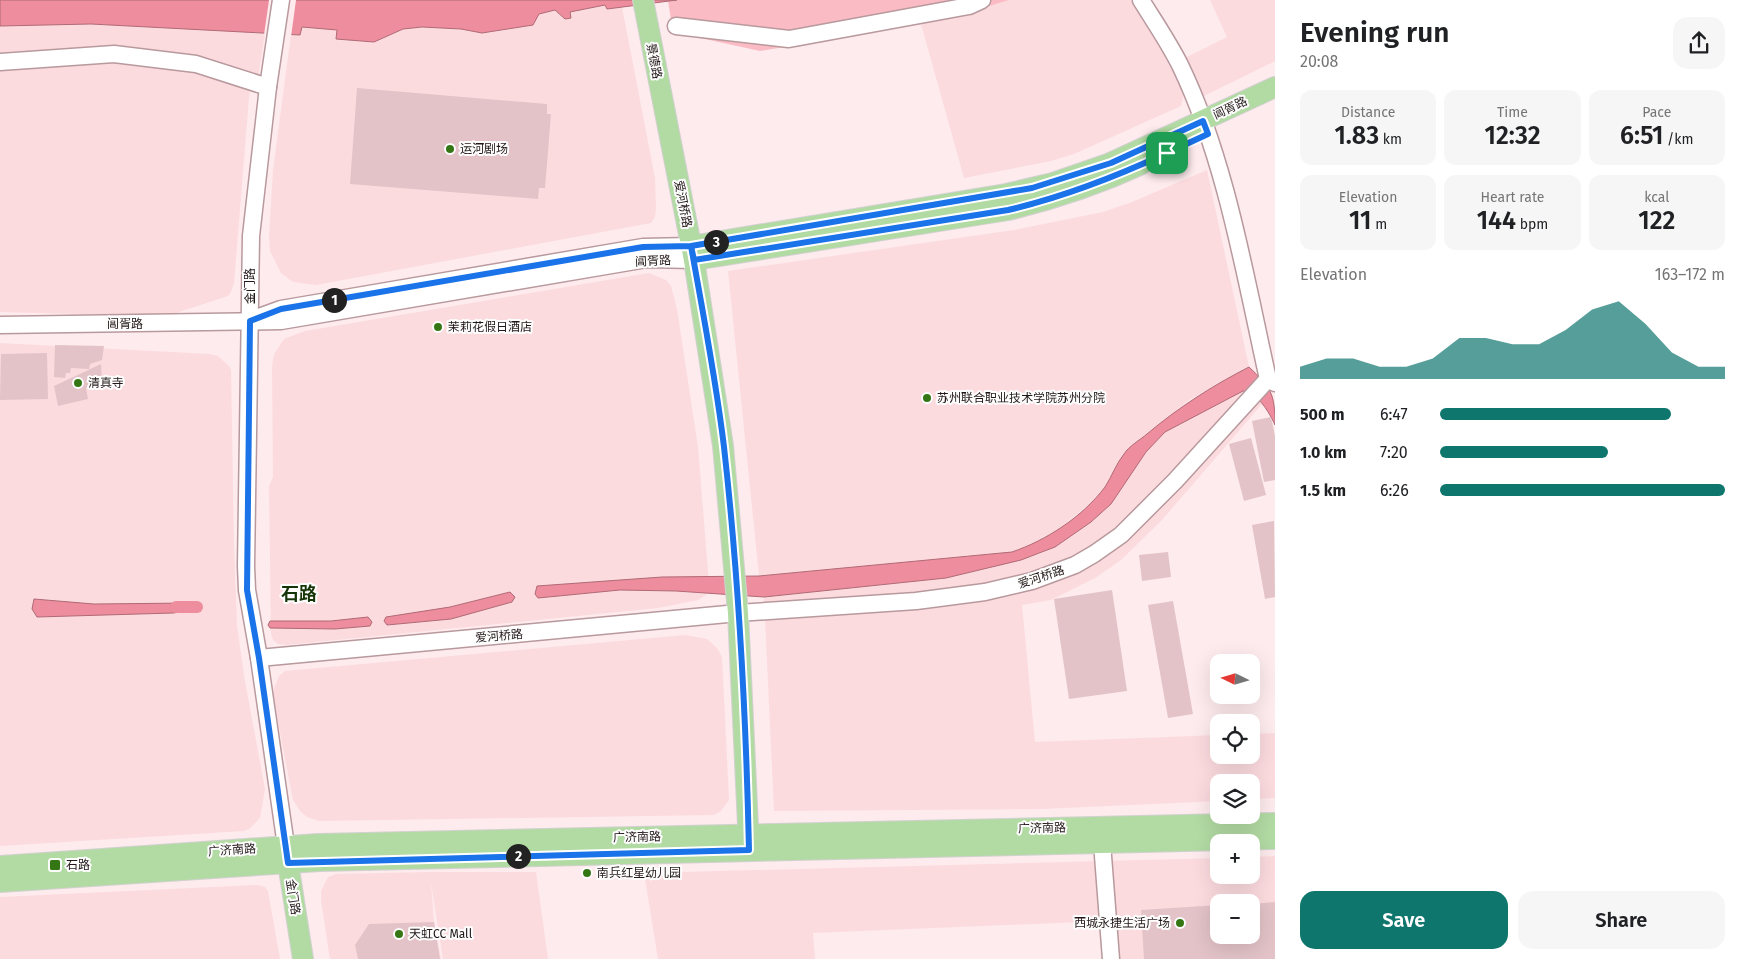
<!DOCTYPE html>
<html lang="en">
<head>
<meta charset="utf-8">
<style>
	:root { --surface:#fff; --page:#f6f6f6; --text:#202124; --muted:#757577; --accent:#0f766e }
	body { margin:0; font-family:"Fira Sans","Noto Sans SC",sans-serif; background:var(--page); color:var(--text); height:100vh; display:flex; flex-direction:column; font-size:19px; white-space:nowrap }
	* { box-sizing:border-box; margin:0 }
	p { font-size:16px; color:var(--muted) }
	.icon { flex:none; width:28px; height:28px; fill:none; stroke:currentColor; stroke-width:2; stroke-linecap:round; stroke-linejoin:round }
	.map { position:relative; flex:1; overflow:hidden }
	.details { display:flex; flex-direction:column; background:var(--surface); width:475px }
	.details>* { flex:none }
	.needle { width:32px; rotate:275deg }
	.fabs { position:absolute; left:1210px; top:654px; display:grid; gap:10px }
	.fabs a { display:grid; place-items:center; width:50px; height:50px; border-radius:10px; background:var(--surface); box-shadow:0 5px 20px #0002; font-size:25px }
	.pin { position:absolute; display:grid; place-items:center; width:42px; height:42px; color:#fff; margin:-21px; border-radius:10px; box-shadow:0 2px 8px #0006 }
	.km { position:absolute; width:25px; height:25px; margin:-12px; border-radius:50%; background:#222; color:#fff; font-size:14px; line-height:25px; text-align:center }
	.round { display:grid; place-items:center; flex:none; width:52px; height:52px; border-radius:15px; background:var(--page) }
	.head { display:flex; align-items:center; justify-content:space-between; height:85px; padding:0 25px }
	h1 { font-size:28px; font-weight:600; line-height:38px }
	.figures { display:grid; grid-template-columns:repeat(3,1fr); gap:8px; height:85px; padding:5px 25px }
	.figures div { display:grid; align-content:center; border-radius:12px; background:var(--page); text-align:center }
	.figures b { font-size:25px; font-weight:600 }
	.figures small { font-size:14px; font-weight:400 }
	.figures p { font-size:14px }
	.chart { height:140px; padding:10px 25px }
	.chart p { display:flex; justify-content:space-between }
	.chart svg { width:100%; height:90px; margin-top:5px; fill:var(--accent); opacity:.7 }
	.primary-button { display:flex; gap:10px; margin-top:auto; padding:10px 25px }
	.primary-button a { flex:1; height:58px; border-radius:15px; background:var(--accent); color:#fff; font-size:20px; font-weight:600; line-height:58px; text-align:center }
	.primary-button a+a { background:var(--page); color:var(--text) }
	ul { padding:0 25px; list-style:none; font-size:16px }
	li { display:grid; grid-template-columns:80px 60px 1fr; align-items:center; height:38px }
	li i { height:12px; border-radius:6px; background:var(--accent) }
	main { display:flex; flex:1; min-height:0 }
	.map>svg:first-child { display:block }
</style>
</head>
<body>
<main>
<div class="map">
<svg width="1275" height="959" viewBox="0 0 1275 959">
	<rect width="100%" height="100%" fill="#feebed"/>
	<g fill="#fcdbdf" fill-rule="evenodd">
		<polygon points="1009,0 1139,0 1185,90 1181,106 1074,154 1051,161 964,178 921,24 970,12"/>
		<polygon points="1210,0 1275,0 1275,61 1202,97 1183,59 1227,37"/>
		<polygon points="606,5 607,9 622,7 655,178 656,208 655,217 651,223 316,285 293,282 281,273 270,251 269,237 273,170 291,34 300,35 301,27 337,30 337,39 374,42 403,29 422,27 461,29 482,33 533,25 536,17 544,11 555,10 565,19 571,18 570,12"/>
		<polygon points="91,24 265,33 258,78 202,60 0,56 0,26"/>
		<polygon points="127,60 198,68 250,86 234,283 231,292 228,296 167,316 0,312 0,65"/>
		<polygon points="1207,170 1249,367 1189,400 1124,453 1104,488 1090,503 1058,530 1032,545 1012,552 978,556 759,576 728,271 1014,230 1103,212 1132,202"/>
		<polygon points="649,273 666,280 671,286 677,309 698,447 709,583 706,595 698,600 658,608 286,645 278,644 273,640 271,634 269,486 273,477 272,366 274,354 284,339 305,331"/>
		<polygon points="0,343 210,354 218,356 229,366 231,370 234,544 237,626 245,681 265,789 260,818 249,829 244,831 0,846"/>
		<polygon points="1243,391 1251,393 1262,404 1163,519 1121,560 1095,578 1051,600 1022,605 1035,742 1219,735 1219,755 1251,755 1251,734 1275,733 1275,798 1251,799 1251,782 1219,782 1219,801 1042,809 774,811 764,597 946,578 990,568 1040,554 1055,547 1091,522 1111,504 1146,452 1165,432"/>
		<polygon points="685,635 707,639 717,648 722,657 729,800 721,811 714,815 319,821 307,817 300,811 293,800 273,697 274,688 279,676 285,671"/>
		<path d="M 1275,856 L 1275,959 L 1112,959 L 1106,921 L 813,933 L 815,959 L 658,959 L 644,873 L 1219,858 L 1219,875 L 1251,875 L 1251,857 ZM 1219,902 L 1251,902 L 1251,935 L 1219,935 Z"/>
		<polygon points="430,872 536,872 548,959 443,959 431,883 434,922 441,959 330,959 321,901 321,891 328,877 336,874"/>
		<polygon points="258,885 265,887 268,891 280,959 0,959 0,897"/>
	</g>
	<polygon fill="#fbbbc4" points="677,0 1009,0 970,12 921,24 760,51 673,32 668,1"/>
	<g fill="#ed8d9d" stroke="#b06a75">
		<polygon points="0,0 677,0 607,9 605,5 570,12 571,18 565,19 555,10 539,14 533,25 482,33 461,29 422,27 403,29 374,42 336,39 337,30 302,27 300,35 91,24 0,26"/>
		<path d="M 1249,367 C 1271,388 1275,393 1275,425 C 1269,412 1258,393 1243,391 L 1165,432 L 1146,452 L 1111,504 L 1091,522 L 1055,547 L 1021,560 L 946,578 L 764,597 L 676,591 L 620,590 L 538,598 L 535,594 L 537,586 L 662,577 L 759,576 L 1012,552 C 1047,540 1082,517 1105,487 C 1112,476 1116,464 1124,454 C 1129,446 1140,440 1147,434 C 1179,407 1212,386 1249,367 Z"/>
		<polygon points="510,592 515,597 512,602 451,619 387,625 384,621 386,617 450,607"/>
		<polygon points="34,599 94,604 190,603 194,606 190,611 173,613 37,617 32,609"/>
		<polygon points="368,617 372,622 370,626 335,629 270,628 268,625 270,621 331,621"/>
	</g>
	<polygon fill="#feebed" points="269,0 296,0 291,37 264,35"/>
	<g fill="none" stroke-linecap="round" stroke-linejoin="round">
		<polyline stroke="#ed8d9d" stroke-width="12" points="176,607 197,607"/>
	</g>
	<g fill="#e3c3c7">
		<polygon points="357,88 547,104 547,114 551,114 545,188 539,188 538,199 350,184"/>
		<polygon points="55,345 104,346 102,360 90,364 89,369 71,368 70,373 66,373 65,378 54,377"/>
		<polygon points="47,353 48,399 0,400 1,354"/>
		<polygon points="101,364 102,381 86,388 88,399 58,406 54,386"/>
		<polygon points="1271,417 1275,436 1275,480 1264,482 1252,421"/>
		<polygon points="1251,438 1266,495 1244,501 1229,444"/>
		<polygon points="1274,521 1275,597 1265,599 1252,525"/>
		<polygon points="1168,552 1171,577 1142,581 1139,555"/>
		<polygon points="1112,590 1127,691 1069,699 1054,599"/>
		<polygon points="1173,601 1193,714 1168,718 1148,605"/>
		<polygon points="1275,902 1275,959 1144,959 1141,910 1219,905 1219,935 1251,935 1251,904"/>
		<polygon points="434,922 440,959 358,959 355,945 369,924"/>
	</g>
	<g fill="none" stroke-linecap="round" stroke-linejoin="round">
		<g stroke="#b8999d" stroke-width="19">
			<g id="minor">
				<polyline points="281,0 268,87 251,236 246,566 247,590 259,658 286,846"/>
				<path d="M 1141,0 C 1154,21 1169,43 1180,65 C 1226,160 1245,276 1268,379 L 1275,383"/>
				<polyline points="676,26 789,39 969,6 982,0"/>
				<polyline points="0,62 114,54 196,64 268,87"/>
				<polyline points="259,317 281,309 643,247 691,246"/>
				<polyline points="0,325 281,321 647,259 694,260"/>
				<polyline points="259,658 738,613 916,601 985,592 1032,581 1075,565 1094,554 1121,535 1175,481 1268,379"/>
				<polyline points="1102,843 1111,959"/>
			</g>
		</g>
		<g stroke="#d3d1d1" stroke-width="22">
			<g id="major">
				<polyline points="643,0 694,260 723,446 738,613 749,847"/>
				<polyline points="691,246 1006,194 1053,183 1108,164 1275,87"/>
				<path d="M 694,260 L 1008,210 C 1054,199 1099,184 1142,164"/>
				<polyline points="286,850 303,959"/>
				<polyline points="0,866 318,844 1275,823"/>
				<polyline points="0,882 320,861 1275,839"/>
			</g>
		</g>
		<use href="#minor" stroke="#fff" stroke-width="16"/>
		<use href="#major" stroke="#b2daa3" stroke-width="20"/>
	</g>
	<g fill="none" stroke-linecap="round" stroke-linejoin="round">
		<g stroke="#fff" stroke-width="10">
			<path id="route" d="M 1167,153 C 1115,177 1064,197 1008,210 L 694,260 L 691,246 L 643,247 L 281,309 L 250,321 L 247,590 L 259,658 L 288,863 L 749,850 C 746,716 739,580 724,447 C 716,380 703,313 691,246 L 1032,188 L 1111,163 L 1203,121 L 1208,134 L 1167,153"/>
		</g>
		<use href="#route" stroke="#1a73e8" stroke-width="6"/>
	</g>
	<g fill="#347614" stroke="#fdfdfd" stroke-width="2">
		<circle cx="450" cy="149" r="5"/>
		<circle cx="438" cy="327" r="5"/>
		<circle cx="78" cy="383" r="5"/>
		<circle cx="927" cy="398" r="5"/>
		<rect x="49" y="859" width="12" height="12" rx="2.5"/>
		<circle cx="587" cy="873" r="5"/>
		<circle cx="1180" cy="923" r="5"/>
		<circle cx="399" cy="934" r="5"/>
	</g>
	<g text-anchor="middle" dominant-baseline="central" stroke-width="4" stroke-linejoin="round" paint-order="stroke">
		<g font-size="12" fill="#221718" stroke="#fdfdfd">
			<text transform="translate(654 61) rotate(79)">景德路</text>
			<text transform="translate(1230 108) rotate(-25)">阊胥路</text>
			<text transform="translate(683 204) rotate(79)">爱河桥路</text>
			<text transform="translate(653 261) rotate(-3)">阊胥路</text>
			<text transform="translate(250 286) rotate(-90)">金门路</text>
			<text x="125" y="324">阊胥路</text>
			<text transform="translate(1041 577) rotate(-18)">爱河桥路</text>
			<text transform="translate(499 636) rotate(-5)">爱河桥路</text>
			<text transform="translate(1042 828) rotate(-1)">广济南路</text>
			<text transform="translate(637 837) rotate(-1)">广济南路</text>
			<text transform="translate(232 850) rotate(-4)">广济南路</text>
			<text transform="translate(293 897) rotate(81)">金门路</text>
		</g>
		<g font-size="12" fill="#221718" stroke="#fdfdfd" text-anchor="start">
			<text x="460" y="149">运河剧场</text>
			<text x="448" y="327">茉莉花假日酒店</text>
			<text x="88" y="383">清真寺</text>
			<text x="937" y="398">苏州联合职业技术学院苏州分院</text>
			<text x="66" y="865">石路</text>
			<text x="597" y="873">南兵红星幼儿园</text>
			<text x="1170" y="923" text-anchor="end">西城永捷生活广场</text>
			<text x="409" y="934">天虹CC Mall</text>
		</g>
		<g font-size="18" font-weight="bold" fill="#153407" stroke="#fdfdfd">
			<text x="299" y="594">石路</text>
		</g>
	</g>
</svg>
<div class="fabs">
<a><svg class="needle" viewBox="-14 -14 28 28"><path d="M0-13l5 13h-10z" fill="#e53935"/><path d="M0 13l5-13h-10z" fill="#757577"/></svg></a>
<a><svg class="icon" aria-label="locate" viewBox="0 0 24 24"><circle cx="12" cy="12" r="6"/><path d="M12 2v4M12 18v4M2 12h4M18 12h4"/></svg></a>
<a><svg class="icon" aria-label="layers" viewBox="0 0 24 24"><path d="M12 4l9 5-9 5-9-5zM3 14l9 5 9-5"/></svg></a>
<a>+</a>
<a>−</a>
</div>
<div class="pin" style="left:1167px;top:153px;background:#1e9e55"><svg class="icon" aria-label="arrive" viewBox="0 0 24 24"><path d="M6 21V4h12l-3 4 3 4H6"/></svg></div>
<b class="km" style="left:334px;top:300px">1</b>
<b class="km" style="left:518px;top:856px">2</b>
<b class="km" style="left:716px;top:242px">3</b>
</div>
<section class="details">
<div class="head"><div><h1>Evening run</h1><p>20:08</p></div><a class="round"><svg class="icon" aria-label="share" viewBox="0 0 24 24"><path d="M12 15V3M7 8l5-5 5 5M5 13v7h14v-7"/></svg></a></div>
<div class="figures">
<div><p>Distance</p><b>1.83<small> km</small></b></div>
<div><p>Time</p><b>12:32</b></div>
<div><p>Pace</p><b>6:51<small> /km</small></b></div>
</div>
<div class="figures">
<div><p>Elevation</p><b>11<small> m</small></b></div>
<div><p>Heart rate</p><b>144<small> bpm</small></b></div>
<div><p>kcal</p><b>122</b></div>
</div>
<div class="chart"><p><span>Elevation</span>163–172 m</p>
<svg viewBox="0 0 160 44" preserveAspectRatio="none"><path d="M0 44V38L10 34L20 34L30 38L40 38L50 34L60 24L70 24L80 27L90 27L100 20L110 10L120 6L130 17L140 31L150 38L160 38V44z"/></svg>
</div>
<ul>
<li><b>500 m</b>6:47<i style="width:81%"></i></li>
<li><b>1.0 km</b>7:20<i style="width:59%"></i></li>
<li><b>1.5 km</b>6:26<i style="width:100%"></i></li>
</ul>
<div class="primary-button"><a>Save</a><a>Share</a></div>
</section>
</main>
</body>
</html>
